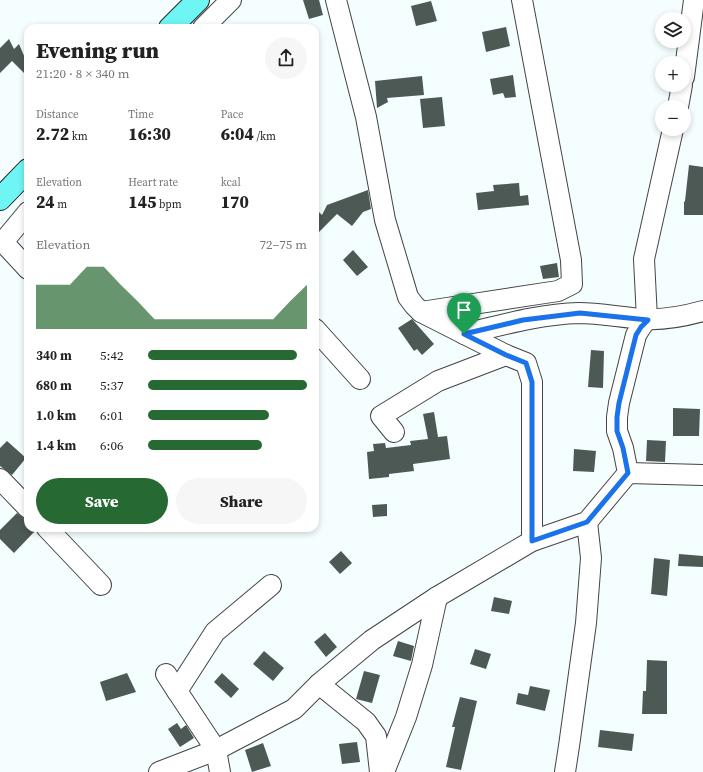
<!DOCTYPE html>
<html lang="en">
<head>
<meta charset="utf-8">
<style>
	:root { --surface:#fff; --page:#f6f6f6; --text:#222; --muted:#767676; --accent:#266932 }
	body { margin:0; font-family:"Source Serif 4",serif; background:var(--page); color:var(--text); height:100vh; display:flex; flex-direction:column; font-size:15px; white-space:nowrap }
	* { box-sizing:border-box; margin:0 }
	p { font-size:13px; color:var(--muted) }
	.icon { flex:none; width:22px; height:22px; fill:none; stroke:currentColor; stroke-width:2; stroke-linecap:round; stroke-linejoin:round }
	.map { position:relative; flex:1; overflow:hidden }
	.side { position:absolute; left:24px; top:24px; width:295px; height:508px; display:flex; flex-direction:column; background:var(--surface); border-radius:12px; box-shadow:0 2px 6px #0003 }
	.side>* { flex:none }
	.buttons { position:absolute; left:655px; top:12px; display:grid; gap:8px }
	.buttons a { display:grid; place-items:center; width:36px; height:36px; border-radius:50%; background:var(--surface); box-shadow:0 2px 6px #0003; font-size:20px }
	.pin { position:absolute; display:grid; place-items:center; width:34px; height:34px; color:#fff; margin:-41px -17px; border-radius:50% 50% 50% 0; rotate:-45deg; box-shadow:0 0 4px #0007 }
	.pin .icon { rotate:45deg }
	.round { display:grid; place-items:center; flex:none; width:42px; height:42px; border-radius:21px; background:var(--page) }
	.overview { display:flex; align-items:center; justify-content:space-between; height:68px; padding:0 12px }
	h1 { font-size:22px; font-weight:800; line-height:30px }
	.stats { display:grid; grid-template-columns:repeat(3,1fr); gap:6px; height:68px; padding:4px 12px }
	.stats div { display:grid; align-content:center }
	.stats b { font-size:17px; font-weight:800 }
	.stats small { font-size:11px; font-weight:400 }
	.stats p { font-size:11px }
	.chart { height:112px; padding:8px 12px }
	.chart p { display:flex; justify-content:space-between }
	.chart svg { width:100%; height:72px; margin-top:4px; fill:var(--accent); opacity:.7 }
	.primary-button { display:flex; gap:8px; margin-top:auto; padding:8px 12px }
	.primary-button a { flex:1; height:46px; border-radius:24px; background:var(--accent); color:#fff; font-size:16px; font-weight:800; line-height:46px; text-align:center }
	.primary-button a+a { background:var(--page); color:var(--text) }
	ul { padding:0 12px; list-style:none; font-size:13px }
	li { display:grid; grid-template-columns:64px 48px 1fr; align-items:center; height:30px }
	li i { height:10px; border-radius:5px; background:var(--accent) }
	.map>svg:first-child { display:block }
</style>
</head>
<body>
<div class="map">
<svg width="703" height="772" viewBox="0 0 703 772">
	<rect width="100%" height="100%" fill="#f5feff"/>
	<g fill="#4d5955">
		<polygon points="303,0 319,0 323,15 309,19"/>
		<polygon points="431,1 437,21 416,26 411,6"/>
		<polygon points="506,27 510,46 486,52 482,32"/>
		<polygon points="9,39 14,49 19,44 28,65 28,77 12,61 0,73 0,48"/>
		<polygon points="513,75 516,97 505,98 503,93 493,95 490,79"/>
		<polygon points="422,76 424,95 387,98 388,102 377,108 375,81"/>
		<polygon points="442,97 445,126 423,128 420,99"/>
		<polygon points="689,165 703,167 703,215 684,215 684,202 685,201"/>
		<polygon points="519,183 520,196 528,195 529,205 478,210 476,193 494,191 493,185"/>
		<polygon points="368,190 371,209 363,212 352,226 337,214 315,236 315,208 322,215 327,205"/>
		<polygon points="353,250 368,267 357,276 343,260"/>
		<polygon points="557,263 559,277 543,279 540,266"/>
		<polygon points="412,319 434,344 422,355 417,349 414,351 398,328"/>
		<polygon points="591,350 604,351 603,388 588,387"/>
		<polygon points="673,408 700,409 699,436 673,436"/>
		<polygon points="434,412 438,437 447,436 450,459 413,464 414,471 389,474 389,477 369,479 367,452 374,451 373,444 385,443 386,448 411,445 410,441 428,439 423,414"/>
		<polygon points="647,440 666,441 665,462 646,461"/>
		<polygon points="7,441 26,458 12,475 0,466 0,448"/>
		<polygon points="574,449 596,451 594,472 573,471"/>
		<polygon points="387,504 387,516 373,517 372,505"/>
		<polygon points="17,513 28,522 28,528 34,528 36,530 14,553 0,539 0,530"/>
		<polygon points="341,551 352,563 340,574 329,562"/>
		<polygon points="679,554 703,556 703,567 678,566"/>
		<polygon points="654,558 670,560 667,596 651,594"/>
		<polygon points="494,597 512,601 509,614 491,611"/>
		<polygon points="325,633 337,647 326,657 314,642"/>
		<polygon points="398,641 414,646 411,661 393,656"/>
		<polygon points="475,649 491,654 486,669 470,664"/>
		<polygon points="264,651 284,668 273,681 253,664"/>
		<polygon points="647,660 667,661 667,714 642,714 643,691 646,691"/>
		<polygon points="364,671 380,675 372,703 356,699"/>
		<polygon points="127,673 136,692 106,701 100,682"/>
		<polygon points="222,673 239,689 231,698 214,682"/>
		<polygon points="530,686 550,690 545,711 516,704 518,693 528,695"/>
		<polygon points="460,697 477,701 461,770 446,767 455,727 452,727"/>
		<polygon points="177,723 181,729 186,725 194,738 180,747 168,729"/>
		<polygon points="600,730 634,734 632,751 598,747"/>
		<polygon points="357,742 360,762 342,764 339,744"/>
		<polygon points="263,743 271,766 252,772 245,750"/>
	</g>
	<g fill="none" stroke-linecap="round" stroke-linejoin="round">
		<g stroke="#444" stroke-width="22">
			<g id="minor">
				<polyline points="336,0 366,117 385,220 408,297 414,305 421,312 506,355 526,363 532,382 532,541"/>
				<polyline points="203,28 231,0"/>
				<polyline points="684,77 694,0"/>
				<polyline points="678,107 682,85"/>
				<polyline points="28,212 3,242 28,269"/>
				<polyline points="421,312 558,291 572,284 571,260 522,0"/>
				<polyline points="315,329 360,379"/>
				<path d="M 464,334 C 502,325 540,314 579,313 C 601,313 624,318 646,319 C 665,320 685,316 703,311"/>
				<polyline points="394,432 381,416 438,381 506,355"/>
				<polyline points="628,473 623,448 617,431 617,417 619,403 636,335 641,327 647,319 644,259 673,129"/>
				<polyline points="0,479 28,508"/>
				<polyline points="47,528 101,585"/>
				<polyline points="166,674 177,691"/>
				<polyline points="319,684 366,722 376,736 380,772"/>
				<polyline points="159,772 216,750 294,709 319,684 372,640 437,597 532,541 587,522 628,473 703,475"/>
				<polyline points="220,772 216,750 177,691 215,632 271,585"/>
				<polyline points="384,772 406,717 422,665 437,597"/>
				<polyline points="565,772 569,746 586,623 591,558 587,522"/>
			</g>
		</g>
		<g stroke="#222" stroke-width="24">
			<g id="major">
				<polyline points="170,28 198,0"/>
				<polyline points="0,199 28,170"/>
			</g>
		</g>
		<use href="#minor" stroke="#fff" stroke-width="20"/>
		<use href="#major" stroke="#6ff5f3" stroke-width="22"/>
	</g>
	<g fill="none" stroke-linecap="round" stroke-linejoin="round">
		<g stroke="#fff" stroke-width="8">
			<polygon id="route" points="580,313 648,320 641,327 636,335 619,403 617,417 617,431 623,448 628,473 587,522 532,541 532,382 526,363 506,355 464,334 523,320"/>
		</g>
		<use href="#route" stroke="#1a73e8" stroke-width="5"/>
	</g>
</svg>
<div class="buttons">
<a><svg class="icon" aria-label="layers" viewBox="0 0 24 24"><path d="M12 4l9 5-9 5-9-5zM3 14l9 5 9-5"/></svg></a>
<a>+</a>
<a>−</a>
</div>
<div class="pin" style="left:464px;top:334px;background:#1e9e55"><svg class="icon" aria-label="arrive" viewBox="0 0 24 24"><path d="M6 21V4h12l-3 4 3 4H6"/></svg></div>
<section class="side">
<div class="overview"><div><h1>Evening run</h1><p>21:20 · 8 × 340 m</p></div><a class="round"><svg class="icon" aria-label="share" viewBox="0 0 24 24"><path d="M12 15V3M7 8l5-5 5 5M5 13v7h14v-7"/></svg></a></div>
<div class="stats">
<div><p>Distance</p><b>2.72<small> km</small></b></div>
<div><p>Time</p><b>16:30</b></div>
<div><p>Pace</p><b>6:04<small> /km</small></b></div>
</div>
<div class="stats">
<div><p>Elevation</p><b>24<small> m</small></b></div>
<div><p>Heart rate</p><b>145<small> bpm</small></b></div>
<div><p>kcal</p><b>170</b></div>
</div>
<div class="chart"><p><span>Elevation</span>72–75 m</p>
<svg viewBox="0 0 160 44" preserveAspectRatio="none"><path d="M0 44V17L10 17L20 17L30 6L40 6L50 17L60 27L70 38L80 38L90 38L100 38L110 38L120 38L130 38L140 38L150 27L160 17V44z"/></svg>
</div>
<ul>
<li><b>340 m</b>5:42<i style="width:94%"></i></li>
<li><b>680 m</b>5:37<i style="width:100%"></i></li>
<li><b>1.0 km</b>6:01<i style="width:76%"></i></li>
<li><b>1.4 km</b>6:06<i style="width:72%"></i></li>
</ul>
<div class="primary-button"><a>Save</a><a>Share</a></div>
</section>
</div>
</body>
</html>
